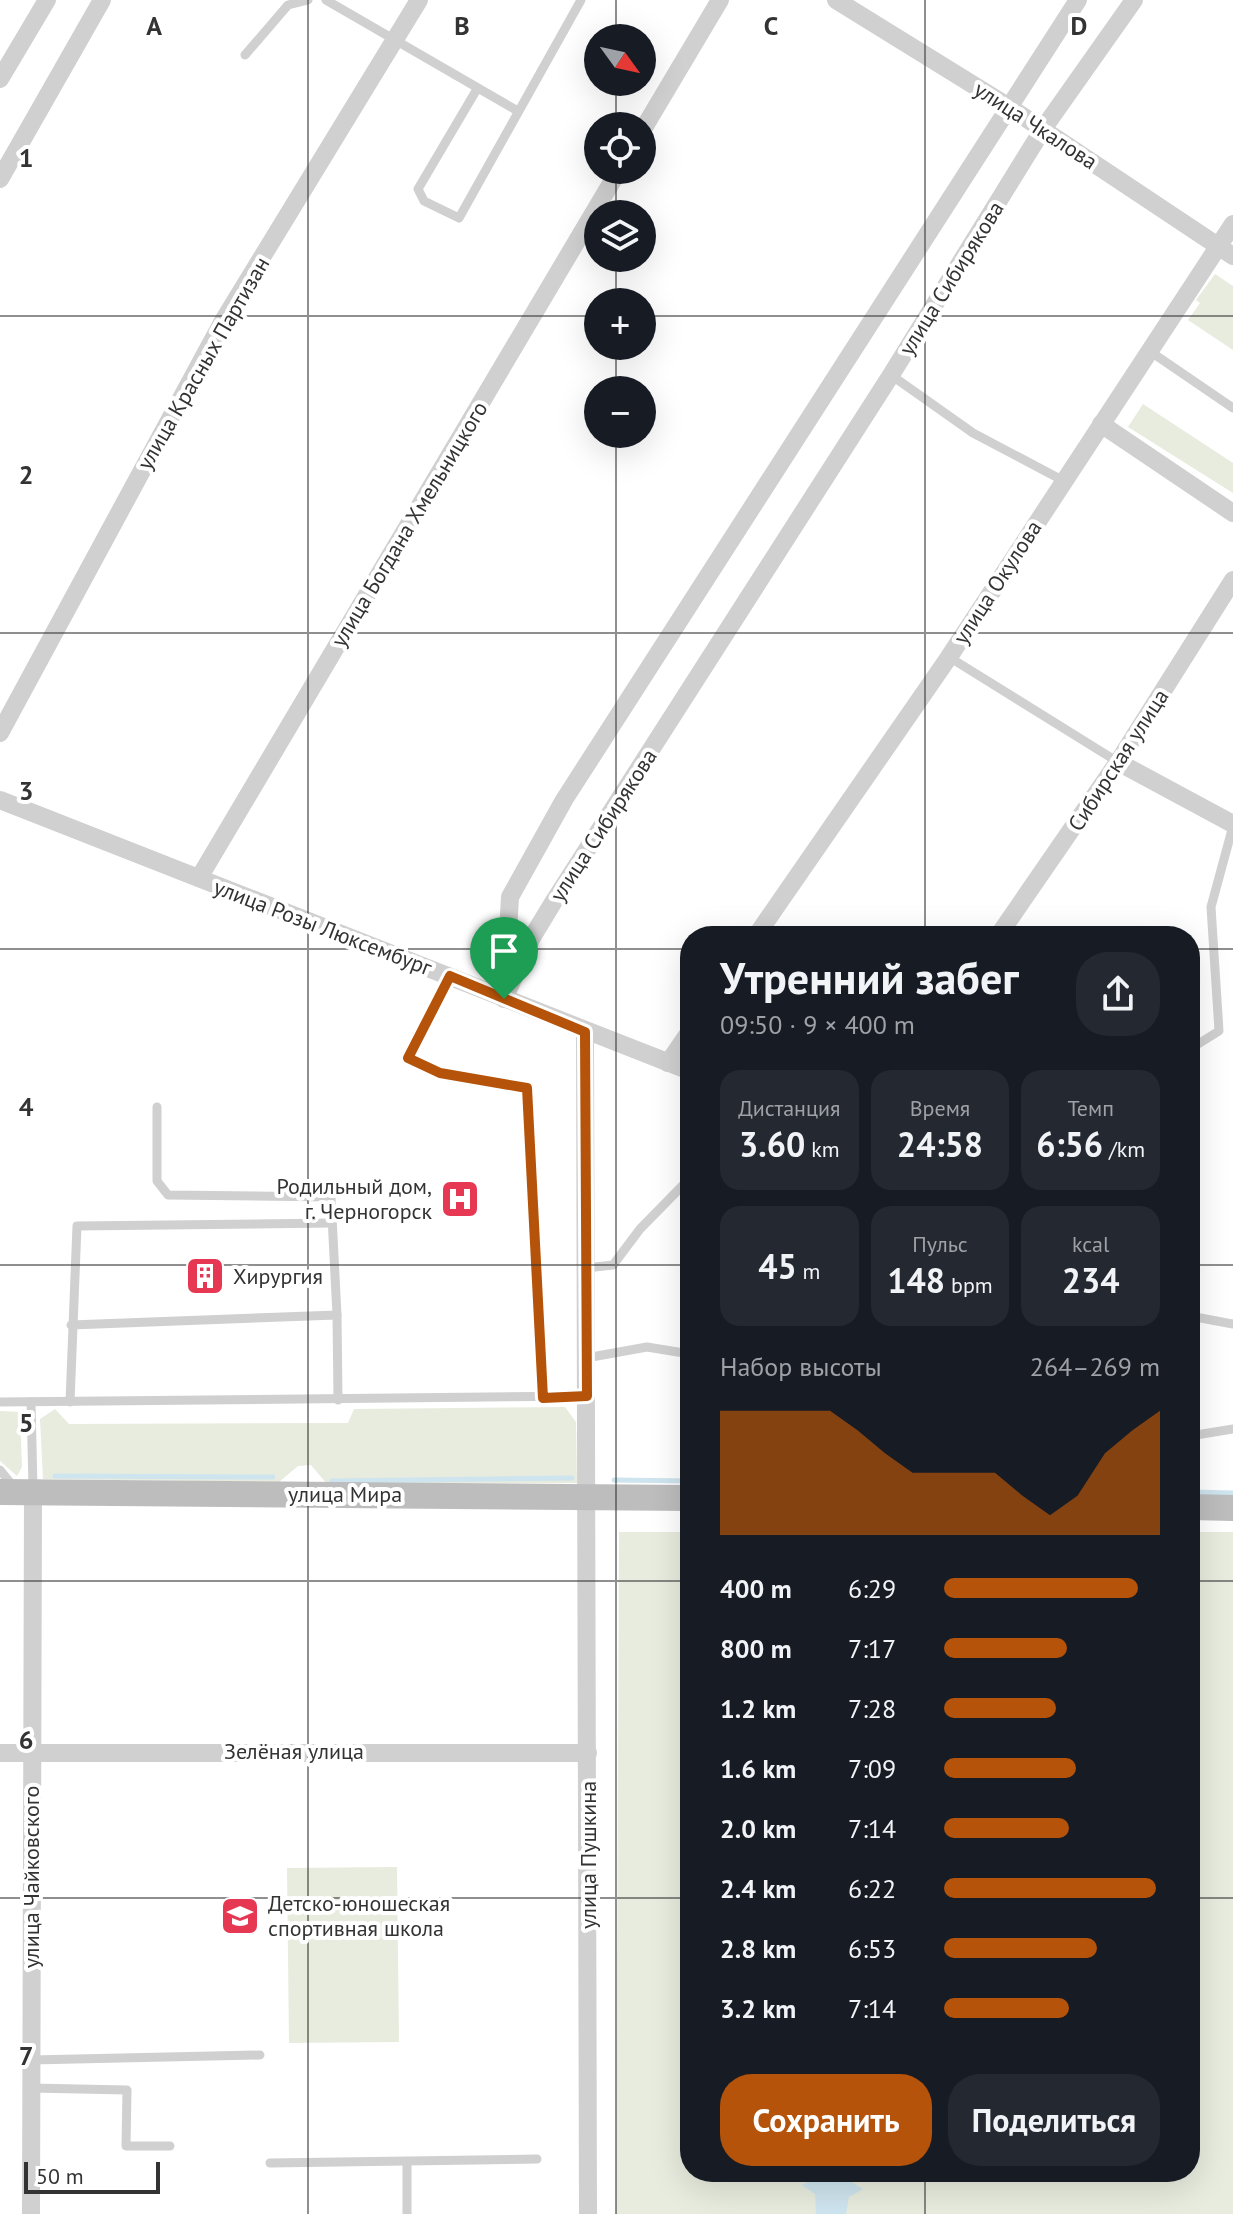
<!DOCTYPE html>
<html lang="ru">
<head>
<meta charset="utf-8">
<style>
	:root { --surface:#171b24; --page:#242831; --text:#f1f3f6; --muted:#9ea1a6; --accent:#b45309 }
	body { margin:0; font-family:"PT Sans",sans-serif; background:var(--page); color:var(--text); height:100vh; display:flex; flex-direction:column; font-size:30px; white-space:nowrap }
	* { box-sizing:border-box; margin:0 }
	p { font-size:26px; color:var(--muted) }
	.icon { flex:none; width:44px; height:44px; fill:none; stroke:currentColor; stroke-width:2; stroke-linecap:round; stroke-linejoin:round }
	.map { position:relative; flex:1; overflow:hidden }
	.panel { position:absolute; left:680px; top:926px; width:520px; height:1256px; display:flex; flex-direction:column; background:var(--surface); border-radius:32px; box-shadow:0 8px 32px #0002 }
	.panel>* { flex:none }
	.needle { width:52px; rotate:123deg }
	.tools { position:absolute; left:584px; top:24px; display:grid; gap:16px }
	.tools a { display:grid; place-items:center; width:72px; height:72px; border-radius:50%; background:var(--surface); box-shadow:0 8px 32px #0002; font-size:40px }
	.scale { position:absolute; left:24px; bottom:20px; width:136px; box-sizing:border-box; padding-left:8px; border:4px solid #333; border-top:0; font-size:22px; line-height:28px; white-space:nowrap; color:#333; -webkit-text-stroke:6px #fff; paint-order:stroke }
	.pin { position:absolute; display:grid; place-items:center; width:68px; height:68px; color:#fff; margin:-82px -34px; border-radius:50% 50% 50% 0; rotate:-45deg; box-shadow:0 0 8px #0007 }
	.pin .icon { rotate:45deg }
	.round { display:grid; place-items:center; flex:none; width:84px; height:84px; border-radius:32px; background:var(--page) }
	.summary { display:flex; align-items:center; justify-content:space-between; height:136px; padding:0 40px }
	h1 { font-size:44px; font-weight:700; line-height:60px }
	.stats { display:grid; grid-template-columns:repeat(3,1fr); gap:12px; height:136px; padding:8px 40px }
	.stats div { display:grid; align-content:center; border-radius:20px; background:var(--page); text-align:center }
	.stats b { font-size:34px; font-weight:700 }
	.stats small { font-size:22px; font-weight:400 }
	.stats p { font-size:22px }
	.chart { height:224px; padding:16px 40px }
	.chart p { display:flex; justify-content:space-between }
	.chart svg { width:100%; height:144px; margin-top:8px; fill:var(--accent); opacity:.7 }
	.primary-button { display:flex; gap:16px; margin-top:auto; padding:16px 40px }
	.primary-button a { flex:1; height:92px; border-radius:32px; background:var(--accent); color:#fff; font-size:32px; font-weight:700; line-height:92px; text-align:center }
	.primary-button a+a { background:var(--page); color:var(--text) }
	ul { padding:0 40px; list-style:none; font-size:26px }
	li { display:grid; grid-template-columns:128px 96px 1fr; align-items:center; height:60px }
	li i { height:20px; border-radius:10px; background:var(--accent) }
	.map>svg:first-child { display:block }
</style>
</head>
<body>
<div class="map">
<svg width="1233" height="2214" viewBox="0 0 1233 2214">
	<rect width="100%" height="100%" fill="#fff"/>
	<g fill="#e7ecde">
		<polygon points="1215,274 1233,286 1233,350 1188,320 1200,303 1196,300"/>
		<polygon points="1143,404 1233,463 1233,493 1128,427"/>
		<polygon points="565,1407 576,1422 577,1483 327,1484 311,1465 298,1466 279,1482 43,1479 40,1419 55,1409 69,1424 348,1423 354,1409"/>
		<polygon points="0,1411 20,1412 22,1467 17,1476 0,1461"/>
		<polygon points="619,1532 690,1532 690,2172 1190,2172 1190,1532 1233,1532 1233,2214 616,2214"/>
		<polygon points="397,1867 399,2042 289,2043 287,1868"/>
	</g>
	<polygon fill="#cee4ee" points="817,2172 850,2172 850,2181 863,2189 849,2197 846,2214 816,2214 815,2194 802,2185 816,2178"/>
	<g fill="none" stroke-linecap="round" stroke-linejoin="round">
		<g stroke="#cee4ee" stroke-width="5">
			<polyline points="55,1476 273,1477"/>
			<polyline points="614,1480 690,1481"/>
			<polyline points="332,1481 572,1478"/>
			<polyline points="1190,1492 1233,1493"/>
		</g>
		<g stroke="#d0d0d0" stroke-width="9">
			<polyline points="326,0 516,110"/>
			<polyline points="245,55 288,5 308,0"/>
			<polyline points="477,89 418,189 424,201 459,218 581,0"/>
			<polyline points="1151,352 1233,408"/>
			<polyline points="891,375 973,433 1062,480"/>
			<polyline points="949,657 1118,762"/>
			<polyline points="450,976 408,1058 440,1073 527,1088 543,1398"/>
			<polyline points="1190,1049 1219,1031 1211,907 1233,826"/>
			<polyline points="586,1268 613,1265 640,1229 690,1178"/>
			<polyline points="337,1315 338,1400"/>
			<polyline points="1190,1316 1233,1324"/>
			<polyline points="71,1325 337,1315 331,1197 168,1195 157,1181 157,1107"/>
			<polyline points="586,1358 647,1347 690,1354"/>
			<polyline points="0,1402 587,1396"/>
			<polyline points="31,1402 33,1488"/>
			<polyline points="70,1402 77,1226 332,1223"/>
			<polyline points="1190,1436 1233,1429"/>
			<polyline points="0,1470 13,1486"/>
			<polyline points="31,2060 260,2055"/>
			<polyline points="31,2088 127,2090 126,2146 170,2146"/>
			<polyline points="270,2163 537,2159"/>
			<polyline points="407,2163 407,2214"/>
		</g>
		<g stroke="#d0d0d0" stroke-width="18">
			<polyline points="836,0 1009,107 1233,256"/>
			<polyline points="0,79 47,0"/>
			<polyline points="642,131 720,0"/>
			<polyline points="0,179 102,0"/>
			<polyline points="1101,424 1233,513"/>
			<polyline points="0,733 223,321 419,0"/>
			<polyline points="1118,762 1233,824"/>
			<polyline points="0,800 690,1071"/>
			<polyline points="199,878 619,170"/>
			<polyline points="756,936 949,657 1233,224"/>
			<polyline points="998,936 1118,762 1233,580"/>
			<polyline points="505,984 510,897 564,800 1078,0"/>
			<polyline points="504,999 531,939 554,901 891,375 1043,129 1134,0"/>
			<polyline points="585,1032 588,2214"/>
			<polyline points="668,1063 690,1031"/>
			<polyline points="0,1753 588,1753"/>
			<polyline points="31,2214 33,1492"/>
		</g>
		<g stroke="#bdbdbd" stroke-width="26">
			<polyline points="0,1492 690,1498"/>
			<polyline points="1190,1507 1233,1508"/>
		</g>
	</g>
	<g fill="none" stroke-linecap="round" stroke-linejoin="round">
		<g stroke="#fff" stroke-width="16">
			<polygon id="route" points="450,976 585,1032 587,1396 543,1398 527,1088 440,1073 408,1058"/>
		</g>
		<use href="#route" stroke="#b45309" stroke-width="10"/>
	</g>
	<path fill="none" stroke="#333" stroke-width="2" stroke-opacity="0.55" d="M 308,0 L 308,2214M 616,0 L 616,38M 925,0 L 925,936M 616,82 L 616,126M 616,170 L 616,214M 616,258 L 616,302M 0,316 L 598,316M 642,316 L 1233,316M 616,346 L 616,390M 616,434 L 616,2214M 0,633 L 1233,633M 0,949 L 690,949M 1190,949 L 1233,949M 0,1265 L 690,1265M 1190,1265 L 1233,1265M 0,1581 L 690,1581M 1190,1581 L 1233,1581M 0,1898 L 690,1898M 1190,1898 L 1233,1898M 925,2172 L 925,2214"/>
	<defs>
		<g id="hospital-square" transform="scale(2)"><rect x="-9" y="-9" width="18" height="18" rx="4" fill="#e63853" stroke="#fff"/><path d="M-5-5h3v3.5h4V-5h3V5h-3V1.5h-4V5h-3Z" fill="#fff"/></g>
		<g id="building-square" transform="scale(2)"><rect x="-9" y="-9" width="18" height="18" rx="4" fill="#e63853" stroke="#fff"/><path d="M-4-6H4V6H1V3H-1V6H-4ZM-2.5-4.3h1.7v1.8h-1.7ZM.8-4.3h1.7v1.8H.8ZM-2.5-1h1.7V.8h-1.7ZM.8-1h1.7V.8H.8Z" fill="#fff"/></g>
		<g id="school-square" transform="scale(2)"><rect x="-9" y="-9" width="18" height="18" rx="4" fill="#e63853" stroke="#fff"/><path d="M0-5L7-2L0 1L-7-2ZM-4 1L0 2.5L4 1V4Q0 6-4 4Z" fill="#fff"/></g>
	</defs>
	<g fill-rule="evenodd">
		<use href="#hospital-square" x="460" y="1199"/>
		<use href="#building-square" x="205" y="1276"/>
		<use href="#school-square" x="240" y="1916"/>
	</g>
	<g text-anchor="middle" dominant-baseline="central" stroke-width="8" stroke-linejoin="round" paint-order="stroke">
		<g font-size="22" fill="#333" stroke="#fff">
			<text transform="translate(1036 125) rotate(33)">улица Чкалова</text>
			<text transform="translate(951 278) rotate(-58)">улица Сибирякова</text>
			<text transform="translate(203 363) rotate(-60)">улица Красных Партизан</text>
			<text transform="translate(409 524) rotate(-59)">улица Богдана Хмельницкого</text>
			<text transform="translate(997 582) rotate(-57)">улица Окулова</text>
			<text transform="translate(1118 760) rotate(-57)">Сибирская улица</text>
			<text transform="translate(603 825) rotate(-57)">улица Сибирякова</text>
			<text transform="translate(323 927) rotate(21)">улица Розы Люксембург</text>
			<text x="345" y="1494">улица Мира</text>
			<text x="294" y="1751">Зелёная улица</text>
			<text transform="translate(588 1855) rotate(-90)">улица Пушкина</text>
			<text transform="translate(31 1877) rotate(-90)">улица Чайковского</text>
		</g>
		<g font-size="22" fill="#333" stroke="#fff" text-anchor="start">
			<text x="432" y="1186" text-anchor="end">Родильный дом,<tspan x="432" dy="25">г. Черногорск</tspan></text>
			<text x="233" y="1276">Хирургия</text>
			<text x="268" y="1903">Детско-юношеская<tspan x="268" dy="25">спортивная школа</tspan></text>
		</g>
	</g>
	<g font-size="26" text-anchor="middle" font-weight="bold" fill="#333" stroke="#fff" stroke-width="8" stroke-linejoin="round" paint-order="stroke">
		<text x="154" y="35">A</text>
		<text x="462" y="35">B</text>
		<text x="771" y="35">C</text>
		<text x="1079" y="35">D</text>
		<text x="26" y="167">1</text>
		<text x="26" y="484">2</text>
		<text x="26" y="800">3</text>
		<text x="26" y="1116">4</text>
		<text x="26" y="1432">5</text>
		<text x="26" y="1749">6</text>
		<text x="26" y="2065">7</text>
	</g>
</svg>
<div class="tools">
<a><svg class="needle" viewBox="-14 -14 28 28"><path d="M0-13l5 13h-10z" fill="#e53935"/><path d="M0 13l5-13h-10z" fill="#9ea1a6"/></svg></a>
<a><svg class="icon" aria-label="locate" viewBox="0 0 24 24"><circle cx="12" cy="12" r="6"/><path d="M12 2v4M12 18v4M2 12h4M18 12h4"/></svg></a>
<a><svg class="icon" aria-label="layers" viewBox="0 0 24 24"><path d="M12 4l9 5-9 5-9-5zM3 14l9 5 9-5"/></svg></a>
<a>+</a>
<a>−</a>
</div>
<div class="scale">50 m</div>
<div class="pin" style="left:504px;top:999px;background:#1e9e55"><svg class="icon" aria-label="arrive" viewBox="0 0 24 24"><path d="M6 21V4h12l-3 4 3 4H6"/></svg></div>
<section class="panel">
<div class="summary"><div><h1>Утренний забег</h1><p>09:50 · 9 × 400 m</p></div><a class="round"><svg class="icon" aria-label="share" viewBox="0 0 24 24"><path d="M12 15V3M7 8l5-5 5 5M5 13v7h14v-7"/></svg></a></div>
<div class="stats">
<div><p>Дистанция</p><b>3.60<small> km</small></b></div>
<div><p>Время</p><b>24:58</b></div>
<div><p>Темп</p><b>6:56<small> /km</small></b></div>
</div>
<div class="stats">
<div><b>45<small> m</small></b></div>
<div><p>Пульс</p><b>148<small> bpm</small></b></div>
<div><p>kcal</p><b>234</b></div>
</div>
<div class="chart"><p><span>Набор высоты</span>264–269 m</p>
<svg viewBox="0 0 160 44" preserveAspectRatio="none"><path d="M0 44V6L10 6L20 6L30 6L40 6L50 12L60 19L70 25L80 25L90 25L100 25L110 32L120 38L130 32L140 19L150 12L160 6V44z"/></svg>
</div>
<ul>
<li><b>400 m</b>6:29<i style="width:90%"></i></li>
<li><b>800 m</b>7:17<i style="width:57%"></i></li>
<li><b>1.2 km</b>7:28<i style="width:52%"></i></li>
<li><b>1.6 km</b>7:09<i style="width:61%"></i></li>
<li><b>2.0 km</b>7:14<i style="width:58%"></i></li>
<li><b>2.4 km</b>6:22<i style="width:98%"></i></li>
<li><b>2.8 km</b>6:53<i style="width:71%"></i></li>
<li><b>3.2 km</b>7:14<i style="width:58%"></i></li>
</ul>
<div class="primary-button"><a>Сохранить</a><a>Поделиться</a></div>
</section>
</div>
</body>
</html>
